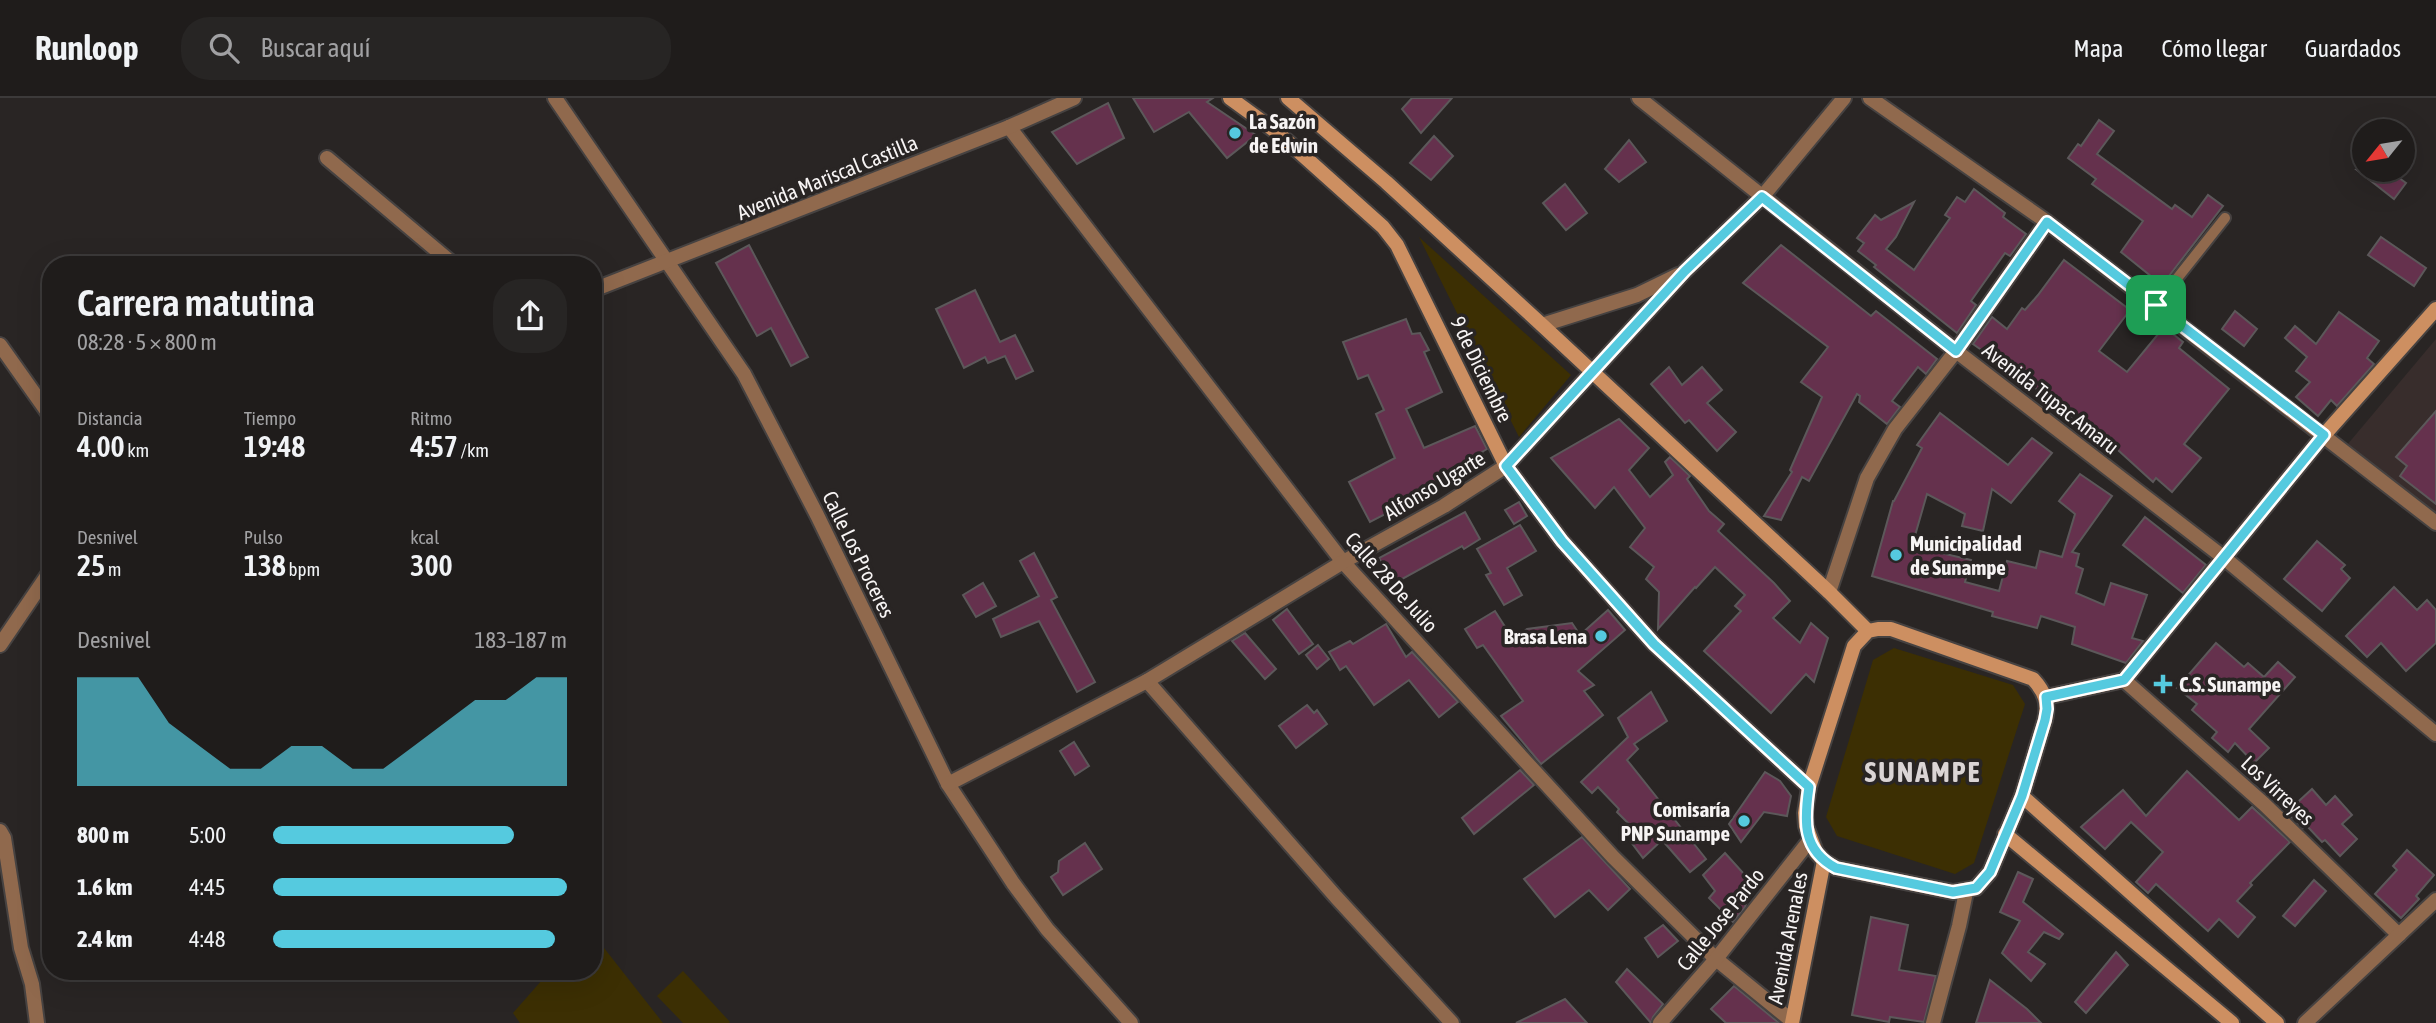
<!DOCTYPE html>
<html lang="es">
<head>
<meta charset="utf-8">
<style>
	:root { --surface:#1f1c1b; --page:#272524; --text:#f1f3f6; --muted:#a1a1a3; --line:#3c3a3a; --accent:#55cadf }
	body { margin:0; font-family:"Asap Condensed",sans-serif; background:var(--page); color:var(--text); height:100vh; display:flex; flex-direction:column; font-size:26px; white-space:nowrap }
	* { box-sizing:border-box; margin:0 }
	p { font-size:23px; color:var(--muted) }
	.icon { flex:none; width:38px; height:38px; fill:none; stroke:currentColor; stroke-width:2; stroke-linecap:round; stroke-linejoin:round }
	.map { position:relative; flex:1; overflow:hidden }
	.drawer { position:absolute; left:42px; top:158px; width:560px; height:724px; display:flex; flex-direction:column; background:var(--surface); border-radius:28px; box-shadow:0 7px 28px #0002,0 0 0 2px var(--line) }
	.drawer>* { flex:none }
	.needle { width:46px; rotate:240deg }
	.buttons { position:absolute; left:2352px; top:21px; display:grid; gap:14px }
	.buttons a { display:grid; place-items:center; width:63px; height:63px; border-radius:50%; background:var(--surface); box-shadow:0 7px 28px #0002,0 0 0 2px var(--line); font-size:35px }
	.pin { position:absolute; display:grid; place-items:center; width:60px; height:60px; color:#fff; margin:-30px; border-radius:14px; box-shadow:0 4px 10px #0006 }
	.round { display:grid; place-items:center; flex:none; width:74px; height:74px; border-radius:28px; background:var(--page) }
	.head { display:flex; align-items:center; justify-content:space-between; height:119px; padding:0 35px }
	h1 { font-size:38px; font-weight:600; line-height:52px }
	.figures { display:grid; grid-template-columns:repeat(3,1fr); gap:10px; height:119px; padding:7px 35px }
	.figures div { display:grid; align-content:center }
	.figures b { font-size:30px; font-weight:600 }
	.figures small { font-size:19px; font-weight:400 }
	.figures p { font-size:19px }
	.chart { height:196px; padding:14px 35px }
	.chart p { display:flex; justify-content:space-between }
	.chart svg { width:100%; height:126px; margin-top:7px; fill:var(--accent); opacity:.7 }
	ul { padding:0 35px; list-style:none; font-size:23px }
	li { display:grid; grid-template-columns:112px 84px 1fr; align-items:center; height:52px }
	li i { height:18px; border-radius:9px; background:var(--accent) }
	header { display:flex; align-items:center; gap:42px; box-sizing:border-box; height:98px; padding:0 35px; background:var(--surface); border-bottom:2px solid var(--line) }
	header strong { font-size:33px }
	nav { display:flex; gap:38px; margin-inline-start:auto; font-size:24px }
	.search { width:490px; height:63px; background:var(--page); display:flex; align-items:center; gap:18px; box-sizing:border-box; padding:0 24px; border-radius:28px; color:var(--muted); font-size:26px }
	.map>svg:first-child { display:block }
</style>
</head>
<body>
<header>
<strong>Runloop</strong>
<div class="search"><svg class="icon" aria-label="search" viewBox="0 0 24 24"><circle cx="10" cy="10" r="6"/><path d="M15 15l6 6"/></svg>Buscar aquí</div>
<nav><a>Mapa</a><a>Cómo llegar</a><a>Guardados</a></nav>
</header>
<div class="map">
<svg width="2436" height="925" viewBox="0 0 2436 925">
	<rect width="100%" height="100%" fill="#292524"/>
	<polygon fill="#382d2c" points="2436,241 2436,415 2347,347"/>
	<g fill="#3c2f03">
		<polygon points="1419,139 1571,277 1519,339"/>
		<polygon points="1894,550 2013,587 2025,606 1974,765 1955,776 1837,738 1826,719 1873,562"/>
		<polygon points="593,836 663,925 520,925 513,915 550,873 593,873"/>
		<polygon points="683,873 730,924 729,925 683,925 657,898"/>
	</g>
	<g fill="#65314d" stroke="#5c585a" stroke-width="2">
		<polygon points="1133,0 1213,0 1207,4 1256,37 1227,60 1189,14 1154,34"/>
		<polygon points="1412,0 1452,0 1421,35 1402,11"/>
		<polygon points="1108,5 1124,40 1077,66 1052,34"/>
		<polygon points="2099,22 2114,33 2097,56 2172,111 2175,107 2192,119 2208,97 2223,108 2162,187 2121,154 2143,123 2092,86 2096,81 2068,60 2078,46 2081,48"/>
		<polygon points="1434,38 1453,58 1431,82 1410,65"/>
		<polygon points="1629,42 1646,64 1619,84 1605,71"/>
		<polygon points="2357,72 2388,72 2406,85 2394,101"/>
		<polygon points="1565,86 1587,115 1566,132 1543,105"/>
		<polygon points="1974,91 2005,115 2003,119 2026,136 2010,158 2005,155 1971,203 1976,207 1957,235 1874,169 1876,167 1858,153 1864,145 1857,140 1875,117 1881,122 1914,104 1896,139 1886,151 1914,172 1950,120 1945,117 1957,99 1965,104"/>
		<polygon points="2381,139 2426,170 2414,188 2368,157"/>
		<polygon points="749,147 808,259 791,268 771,230 757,238 716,165"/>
		<polygon points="1781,147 1871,218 1876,213 1937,261 1926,276 1918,269 1892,303 1900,309 1887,326 1859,304 1860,298 1857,296 1809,383 1802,379 1781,422 1764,418 1792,374 1790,372 1822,299 1801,284 1828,249 1743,185"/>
		<polygon points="2064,162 2130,212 2099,253 2127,274 2164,229 2183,244 2179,250 2229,291 2184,346 2201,360 2172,394 2156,380 2153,384 2085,322 2081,327 2054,305 2055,304 1973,246 1992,219 2007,231 2022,210 2025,212 2038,197"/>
		<polygon points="975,192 1000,244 1015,237 1033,273 1016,281 1005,258 988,265 985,259 964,270 936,211"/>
		<polygon points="2235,213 2257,231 2244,248 2222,231"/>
		<polygon points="2339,214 2379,243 2367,260 2374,266 2337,308 2331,302 2318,318 2296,299 2310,284 2296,273 2307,259 2285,240 2295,228 2316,246"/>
		<polygon points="1406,221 1412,236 1420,235 1429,252 1424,254 1442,294 1406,311 1424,350 1475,328 1487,351 1482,354 1487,363 1370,424 1349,384 1395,360 1376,316 1384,312 1368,277 1358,281 1343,244"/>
		<polygon points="1669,269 1682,287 1702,269 1722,292 1707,305 1736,334 1717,353 1689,322 1685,325 1651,286"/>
		<polygon points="2436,313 2436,406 2400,378 2407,368 2396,359"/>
		<polygon points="1940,315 2008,367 2032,340 2052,355 2011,405 1992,391 1983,433 1962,428 1965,416 1927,396 1912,448 1971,462 1965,484 1999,493 2007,463 2036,470 2040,453 2062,459 2075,416 2059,403 2080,376 2112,398 2072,454 2079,456 2076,468 2083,471 2076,495 2104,507 2111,485 2147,497 2132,540 2143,543 2126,565 2072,546 2075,529 2041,518 2037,530 1992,518 1993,514 1872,478 1893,403 1894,403 1922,350 1917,347"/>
		<polygon points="1619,321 1649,350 1629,372 1650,399 1673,377 1665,364 1670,359 1690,378 1687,381 1709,413 1724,426 1718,433 1774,485 1790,503 1773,520 1800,545 1811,525 1828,540 1814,584 1806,576 1771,615 1704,553 1741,513 1735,508 1745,497 1715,469 1696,490 1695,489 1658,531 1659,494 1646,481 1654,469 1630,449 1645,430 1614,389 1595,410 1551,360"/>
		<polygon points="1519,404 1527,418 1514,426 1505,412"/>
		<polygon points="1465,414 1480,441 1464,451 1462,448 1395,485 1379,460"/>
		<polygon points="2145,419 2206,467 2183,495 2123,447"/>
		<polygon points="1520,427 1536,453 1507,470 1522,497 1504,507 1486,477 1491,475 1477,451"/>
		<polygon points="2317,443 2345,467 2341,471 2350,480 2322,513 2284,481"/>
		<polygon points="1034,455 1057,499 1051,502 1095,584 1077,594 1039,523 1001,539 993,521 1039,498 1020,463"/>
		<polygon points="983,485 996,508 976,519 963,497"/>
		<polygon points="2394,489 2417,512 2427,502 2436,512 2436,545 2406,573 2381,545 2367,559 2346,538"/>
		<polygon points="1287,511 1313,546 1299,556 1273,522"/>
		<polygon points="1608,512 1625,532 1578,573 1594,587 1584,593 1603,617 1541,666 1501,618 1523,603 1483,547 1477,550 1465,531 1495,513 1513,541 1527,531 1572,525 1580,537"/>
		<polygon points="1386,526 1406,559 1412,554 1458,604 1439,619 1409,582 1374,607 1346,568 1340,572 1329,554 1350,543 1353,546"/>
		<polygon points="1245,535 1276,571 1265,581 1232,543"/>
		<polygon points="2216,545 2244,569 2248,565 2264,579 2278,564 2295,579 2249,631 2269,650 2254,665 2235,645 2228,654 2212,640 2217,634 2192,612 2197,606 2177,590"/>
		<polygon points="1318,547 1329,561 1317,571 1306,557"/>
		<polygon points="1651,594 1667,623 1634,646 1638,651 1627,662 1706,761 1690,774 1662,742 1643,760 1631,744 1639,736 1617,714 1619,711 1598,689 1592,695 1581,684 1628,639 1618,620"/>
		<polygon points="1307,607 1314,615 1317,612 1327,626 1296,650 1279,628"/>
		<polygon points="1074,644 1089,668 1075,677 1060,653"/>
		<polygon points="1520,672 1534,687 1474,736 1462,720"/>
		<polygon points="2187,673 2239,722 2252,709 2290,744 2250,785 2252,787 2237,803 2255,819 2238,839 2219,821 2208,833 2156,786 2148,795 2136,784 2163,754 2131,724 2105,751 2081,729 2123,692 2146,718"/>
		<polygon points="1765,674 1780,683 1791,698 1787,718 1764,714 1741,744 1729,726"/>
		<polygon points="2312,691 2326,707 2335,698 2352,717 2342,726 2357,741 2340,758 2325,742 2322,744 2306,727 2303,730 2287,714"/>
		<polygon points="1582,739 1630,791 1608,812 1589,792 1555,819 1524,781"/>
		<polygon points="1085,745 1102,771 1063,797 1051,779 1058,774 1059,763"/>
		<polygon points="2407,752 2434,777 2416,798 2419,801 2401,820 2375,796 2397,772 2393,768"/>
		<polygon points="1725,755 1753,786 1745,809 1733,824 1709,800 1715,793 1703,777"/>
		<polygon points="2018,774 2033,781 2023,804 2063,836 2059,841 2044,834 2028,854 2045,866 2031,883 2002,855 2020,823 2000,814"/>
		<polygon points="2314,782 2326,793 2295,828 2283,818"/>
		<polygon points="1871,819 1908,827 1899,872 1936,878 1924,924 1890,919 1889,924 1852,917"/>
		<polygon points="1663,827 1678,843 1658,859 1645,840"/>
		<polygon points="2116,854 2128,867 2086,915 2075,904"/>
		<polygon points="1627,871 1663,906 1653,919 1651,925 1616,884"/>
		<polygon points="1990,882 2027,911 2041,925 1976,925"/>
		<polygon points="1734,888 1779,925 1726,925 1711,911"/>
		<polygon points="1565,901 1587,925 1516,925"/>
	</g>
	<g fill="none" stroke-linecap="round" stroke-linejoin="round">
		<g stroke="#464241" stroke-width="14">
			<polyline id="lane" points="2156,207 2225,120"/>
		</g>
		<g stroke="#464241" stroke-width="18">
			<g id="street">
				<polyline points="555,0 744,276 817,417 948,686 1013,785 1047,831 1131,925"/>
				<polyline points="1639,0 1956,253 2223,459 2436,636"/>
				<polyline points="1870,0 2047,124 2436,425"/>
				<polyline points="1009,29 1343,464 1613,759 1716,861 1792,923"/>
				<polyline points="327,60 453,166"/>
				<polyline points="593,192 1009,29 1074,0"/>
				<polyline points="1542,227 1637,197 1678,177"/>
				<polyline points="0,247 51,319"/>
				<polyline points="1829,494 1867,380 1895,331 1956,253 2047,124"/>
				<polyline points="0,547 51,472"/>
				<polyline points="2124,582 2264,706 2399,837"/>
				<polyline points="1147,583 1336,799 1452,925"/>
				<polyline points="948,686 1147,583 1343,464 1444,408 1506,368 1685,173 1762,99 1844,0"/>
				<polyline points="0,733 4,740 21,850 32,886 37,925"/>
				<polyline points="1660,925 1716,861 1810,742"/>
				<polyline points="1933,925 1959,828 1966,794"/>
				<polyline points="2305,925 2436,802"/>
			</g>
		</g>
		<g stroke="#464241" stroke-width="18">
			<g id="secondary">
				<polyline points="1230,0 1278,35 1383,129 1397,147 1506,368 1562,443 1654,546 1809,689"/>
				<polyline points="1288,0 1386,84 1542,227 1829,494 1868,533"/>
				<path d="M 1878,531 L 1891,531 L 2033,581 C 2045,594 2049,605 2045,622 L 2022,698 L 1990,774 L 1976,790 L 1953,794 L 1836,770 L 1824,763 L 1816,754 L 1806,728 L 1805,715 L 1809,689 L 1854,548 L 1868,533 Z"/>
				<polyline points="2046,599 2124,582 2324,337 2436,211"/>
				<polyline points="2022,698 2277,925"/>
				<polyline points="2005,736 2232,925"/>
				<polyline points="1792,925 1824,763"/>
			</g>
		</g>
		<use href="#lane" stroke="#90694d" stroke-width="10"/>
		<use href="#street" stroke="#90694d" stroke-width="14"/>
		<use href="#secondary" stroke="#cd8f61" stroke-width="14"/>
	</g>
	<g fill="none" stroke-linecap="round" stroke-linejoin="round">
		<g stroke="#fff" stroke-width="14">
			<path id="route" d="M 1762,99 L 1956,253 L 2047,124 L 2324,337 L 2124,582 L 2046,599 L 2047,611 L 2045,622 L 2022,698 L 1990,774 L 1976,790 L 1953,794 L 1836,770 C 1802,752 1804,723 1809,689 L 1654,546 L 1562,443 L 1506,368 L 1685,173 Z"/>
		</g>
		<use href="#route" stroke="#55cadf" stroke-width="9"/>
	</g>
	<g fill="#55cadf" stroke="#292524" stroke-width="2.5">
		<circle cx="1235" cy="35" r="7"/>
		<circle cx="1896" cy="457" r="7"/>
		<circle cx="1601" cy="538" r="7"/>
		<path d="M2159.5 575.5h7v7h7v7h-7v7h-7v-7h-7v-7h7z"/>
		<circle cx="1744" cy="723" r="7"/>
	</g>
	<g text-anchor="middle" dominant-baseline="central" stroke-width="7" stroke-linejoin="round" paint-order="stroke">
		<g font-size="21" font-weight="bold" fill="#f7f4f4" stroke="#292524" text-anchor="start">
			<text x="1249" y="23">La Sazón<tspan x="1249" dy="24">de Edwin</tspan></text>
			<text x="1910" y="445">Municipalidad<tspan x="1910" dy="24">de Sunampe</tspan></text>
			<text x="1587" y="538" text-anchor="end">Brasa Lena</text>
			<text x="2179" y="586">C.S. Sunampe</text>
			<text x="1730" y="711" text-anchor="end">Comisaría<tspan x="1730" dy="24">PNP Sunampe</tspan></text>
		</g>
		<g font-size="21" fill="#f7f4f4" stroke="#292524">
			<text transform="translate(827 79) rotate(-22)">Avenida Mariscal Castilla</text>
			<text transform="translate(1482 271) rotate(64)">9 de Diciembre</text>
			<text transform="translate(2051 300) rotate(38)">Avenida Tupac Amaru</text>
			<text transform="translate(1434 387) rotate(-31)">Alfonso Ugarte</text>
			<text transform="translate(859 456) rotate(64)">Calle Los Proceres</text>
			<text transform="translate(1392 484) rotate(48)">Calle 28 De Julio</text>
			<text transform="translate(2278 692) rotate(43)">Los Virreyes</text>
			<text transform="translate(1720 821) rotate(-51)">Calle Jose Pardo</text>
			<text transform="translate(1787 840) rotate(-79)">Avenida Arenales</text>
		</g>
		<g font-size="28" font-weight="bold" letter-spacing="2" fill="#dbd5d5" stroke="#292524">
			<text x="1923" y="674">SUNAMPE</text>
		</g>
	</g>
</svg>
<div class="buttons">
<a><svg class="needle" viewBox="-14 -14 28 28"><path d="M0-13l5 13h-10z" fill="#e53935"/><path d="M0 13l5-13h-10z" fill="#a1a1a3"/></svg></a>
</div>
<div class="pin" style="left:2156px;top:207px;background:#1e9e55"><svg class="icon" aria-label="arrive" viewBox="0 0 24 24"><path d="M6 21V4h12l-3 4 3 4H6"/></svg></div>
<section class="drawer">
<div class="head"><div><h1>Carrera matutina</h1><p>08:28 · 5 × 800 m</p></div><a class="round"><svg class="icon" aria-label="share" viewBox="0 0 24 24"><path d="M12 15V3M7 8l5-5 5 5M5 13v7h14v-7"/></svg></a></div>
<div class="figures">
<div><p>Distancia</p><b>4.00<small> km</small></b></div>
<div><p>Tiempo</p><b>19:48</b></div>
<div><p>Ritmo</p><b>4:57<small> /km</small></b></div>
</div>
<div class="figures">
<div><p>Desnivel</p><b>25<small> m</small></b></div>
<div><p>Pulso</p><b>138<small> bpm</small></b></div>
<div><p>kcal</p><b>300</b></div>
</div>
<div class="chart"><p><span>Desnivel</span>183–187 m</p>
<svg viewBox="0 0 160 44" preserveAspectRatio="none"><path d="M0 44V6L10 6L20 6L30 22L40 30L50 38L60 38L70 30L80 30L90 38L100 38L110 30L120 22L130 14L140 14L150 6L160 6V44z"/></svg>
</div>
<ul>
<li><b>800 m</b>5:00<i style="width:82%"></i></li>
<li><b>1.6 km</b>4:45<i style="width:100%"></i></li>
<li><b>2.4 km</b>4:48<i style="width:96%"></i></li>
</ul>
</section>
</div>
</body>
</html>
